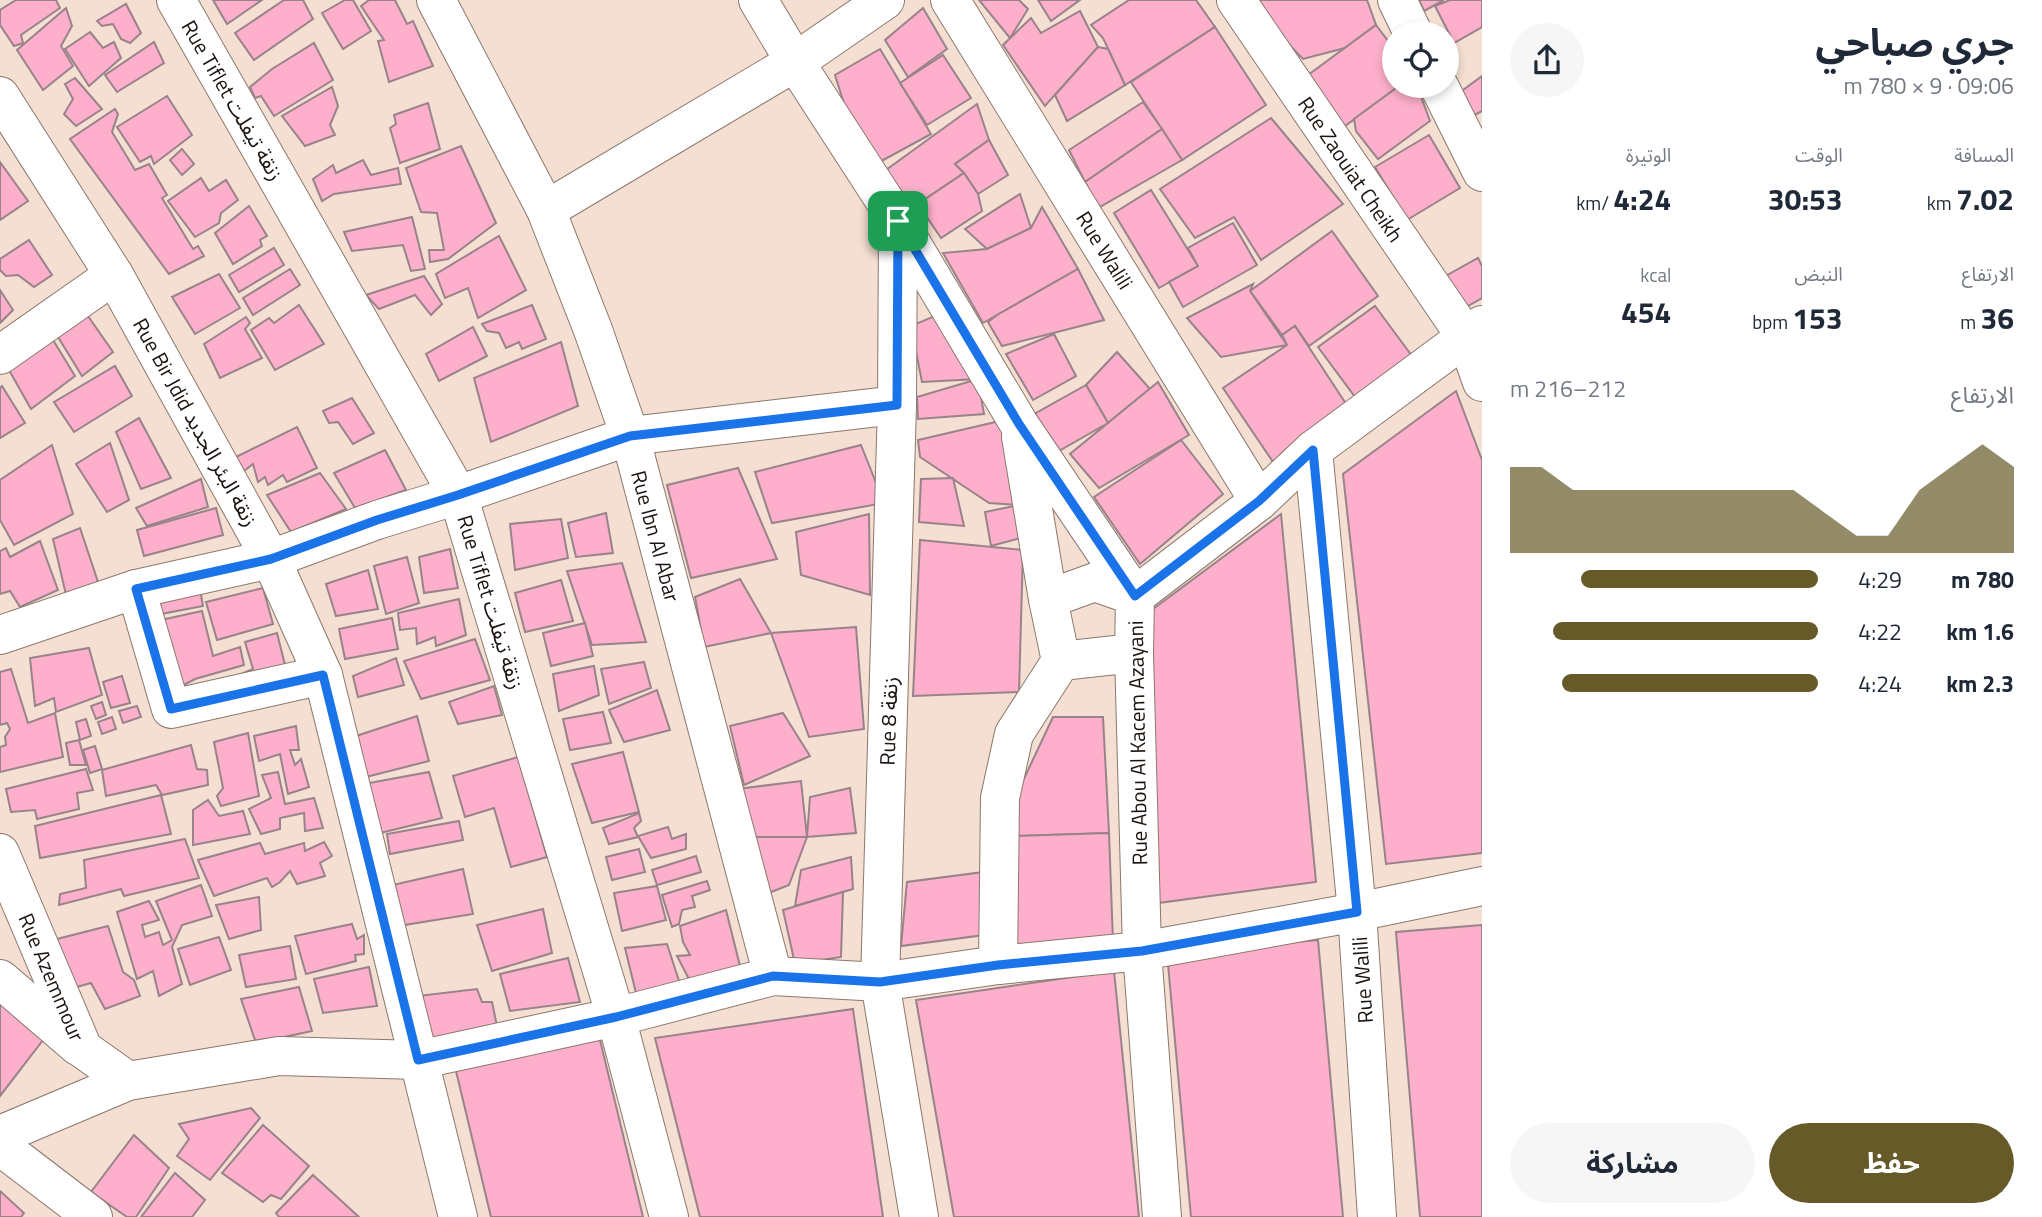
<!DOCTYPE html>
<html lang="ar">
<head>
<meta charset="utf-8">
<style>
	:root { --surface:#fff; --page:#f6f6f7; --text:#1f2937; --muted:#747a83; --accent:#665b28 }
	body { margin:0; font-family:"Titillium Web","Noto Sans Arabic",sans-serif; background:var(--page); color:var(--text); direction:rtl; height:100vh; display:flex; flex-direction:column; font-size:26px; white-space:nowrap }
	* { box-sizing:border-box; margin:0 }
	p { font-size:23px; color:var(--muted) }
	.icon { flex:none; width:38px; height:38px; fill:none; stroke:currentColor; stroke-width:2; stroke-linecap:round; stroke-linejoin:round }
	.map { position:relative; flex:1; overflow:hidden; direction:ltr }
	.details { display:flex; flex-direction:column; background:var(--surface); width:560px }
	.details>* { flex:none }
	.tools { position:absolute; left:1382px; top:21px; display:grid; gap:14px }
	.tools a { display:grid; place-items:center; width:77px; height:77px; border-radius:50%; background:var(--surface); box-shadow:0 4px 10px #0003; font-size:35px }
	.pin { position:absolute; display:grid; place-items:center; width:60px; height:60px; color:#fff; margin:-30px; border-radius:14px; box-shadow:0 4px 10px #0006 }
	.round { display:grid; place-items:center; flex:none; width:74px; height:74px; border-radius:37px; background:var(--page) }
	.overview { display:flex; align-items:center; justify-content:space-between; height:119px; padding:0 28px }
	h1 { font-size:38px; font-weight:700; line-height:52px }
	.figures { display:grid; grid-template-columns:repeat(3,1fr); gap:10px; height:119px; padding:7px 28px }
	.figures div { display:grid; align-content:center }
	.figures b { font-size:30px; font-weight:700 }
	.figures small { font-size:19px; font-weight:400 }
	.figures p { font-size:19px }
	.chart { height:196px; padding:14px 28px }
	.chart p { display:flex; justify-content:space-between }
	.chart svg { width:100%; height:126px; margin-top:7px; fill:var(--accent); opacity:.7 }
	.primary-button { display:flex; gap:14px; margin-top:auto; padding:14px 28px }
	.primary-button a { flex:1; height:80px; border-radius:42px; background:var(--accent); color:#fff; font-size:28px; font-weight:700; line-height:80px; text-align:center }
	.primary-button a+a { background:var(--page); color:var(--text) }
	ul { padding:0 28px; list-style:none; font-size:23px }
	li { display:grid; grid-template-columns:112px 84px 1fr; align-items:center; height:52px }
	li i { height:18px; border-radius:9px; background:var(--accent) }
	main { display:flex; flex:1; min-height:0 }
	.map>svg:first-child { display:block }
</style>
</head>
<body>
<main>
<section class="details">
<div class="overview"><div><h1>جري صباحي</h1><p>09:06 · 9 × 780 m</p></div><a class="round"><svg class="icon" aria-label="share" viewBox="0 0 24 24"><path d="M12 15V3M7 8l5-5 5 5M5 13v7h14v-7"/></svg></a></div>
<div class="figures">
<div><p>المسافة</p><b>7.02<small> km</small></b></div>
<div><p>الوقت</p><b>30:53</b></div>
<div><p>الوتيرة</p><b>4:24<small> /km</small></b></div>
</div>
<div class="figures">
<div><p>الارتفاع</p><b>36<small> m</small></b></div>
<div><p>النبض</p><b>153<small> bpm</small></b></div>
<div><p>kcal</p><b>454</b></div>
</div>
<div class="chart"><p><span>الارتفاع</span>212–216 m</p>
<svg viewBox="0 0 160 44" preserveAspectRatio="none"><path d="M0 44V14L10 14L20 22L30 22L40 22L50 22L60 22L70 22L80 22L90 22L100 30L110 38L120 38L130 22L140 14L150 6L160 14V44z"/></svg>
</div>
<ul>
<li><b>780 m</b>4:29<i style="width:77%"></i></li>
<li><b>1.6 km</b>4:22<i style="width:86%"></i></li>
<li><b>2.3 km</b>4:24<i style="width:83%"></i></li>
</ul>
<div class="primary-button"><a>حفظ</a><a>مشاركة</a></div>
</section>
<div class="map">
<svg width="1482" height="1217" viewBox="0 0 1482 1217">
	<rect width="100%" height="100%" fill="#f4dfd2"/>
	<g fill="#fdafcb" stroke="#99838a" stroke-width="2">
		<polygon points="16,0 56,0 60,8 21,35 23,43 14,46 0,25 0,10"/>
		<polygon points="213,0 262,0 227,24"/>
		<polygon points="284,0 303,0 313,19 254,60 235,33"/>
		<polygon points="345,0 353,0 371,31 343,49 322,13"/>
		<polygon points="369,0 395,0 407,24 413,21 433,66 389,82 378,41 384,40 361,6"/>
		<polygon points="979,0 1019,0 1028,9 1010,38"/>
		<polygon points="1038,0 1080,0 1051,21"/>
		<polygon points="1129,0 1196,0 1215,27 1125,85 1103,38 1091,25"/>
		<polygon points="1253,0 1367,0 1376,25 1345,48 1303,59 1271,26"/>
		<polygon points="1419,0 1444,0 1424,11"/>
		<polygon points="1450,0 1482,0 1482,27 1454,43 1435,6"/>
		<polygon points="126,4 141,33 130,43 121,39 113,24 102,26 97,21"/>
		<polygon points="66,8 72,26 61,46 73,66 43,90 17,50"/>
		<polygon points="923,8 947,49 908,77 885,40"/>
		<polygon points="1080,11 1098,47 1045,106 1003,45 1031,18 1041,33"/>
		<polygon points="1376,25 1395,50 1395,86 1399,86 1341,129 1304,78"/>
		<polygon points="1215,27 1266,105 1182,160 1131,82"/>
		<polygon points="90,32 103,48 114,42 121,58 89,86 65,49"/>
		<polygon points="154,42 164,63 117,92 105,75"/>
		<polygon points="314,43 333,80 274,116 261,96 255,98 250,87 272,69"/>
		<polygon points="1098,47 1108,49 1125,85 1067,121 1055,95"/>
		<polygon points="880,49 931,134 865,170 835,75"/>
		<polygon points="943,55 971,98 927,125 900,83"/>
		<polygon points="1482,76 1482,111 1469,118 1459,93"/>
		<polygon points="75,78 102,109 76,126 64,114 73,99 65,84"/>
		<polygon points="1399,86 1417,86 1430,121 1378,159 1356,131 1354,119"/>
		<polygon points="332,87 338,106 330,125 335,135 305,146 282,116"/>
		<polygon points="167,96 192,135 154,164 151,156 140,162 117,127"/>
		<polygon points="1143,102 1162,129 1085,182 1069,150"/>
		<polygon points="428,103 440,149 400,163 390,128 396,124 394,115"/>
		<polygon points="977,104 989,140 955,164 964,173 913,207 886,170"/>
		<polygon points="115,109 118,114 112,132 135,170 149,164 167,195 162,198 193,249 198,246 204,256 169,274 70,139"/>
		<polygon points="1271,118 1343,204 1261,260 1234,217 1195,238 1160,189"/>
		<polygon points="1162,129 1182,160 1098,208 1085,182"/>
		<polygon points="1429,135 1460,188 1407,220 1375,167"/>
		<polygon points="989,140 1008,175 978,194 964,173 955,164"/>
		<polygon points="461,146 496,223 448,259 430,262 429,250 444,250 437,213 421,212 406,168"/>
		<polygon points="182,149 194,164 182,175 170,160"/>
		<polygon points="363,160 371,175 398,168 401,184 334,194 322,201 313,179 333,165 336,173"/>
		<polygon points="0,162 28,201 0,220"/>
		<polygon points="964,173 978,194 982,211 941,238 918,204"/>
		<polygon points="201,178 209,191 226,180 238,200 221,213 219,223 195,237 168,201"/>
		<polygon points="1151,190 1198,266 1159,288 1114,213"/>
		<polygon points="1020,194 1031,228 987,249 965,229"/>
		<polygon points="249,206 267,236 260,240 262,246 233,264 215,233"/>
		<polygon points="1042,207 1078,269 983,323 943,253 987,249 1031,228"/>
		<polygon points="412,217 425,269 411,271 403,245 352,251 344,232"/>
		<polygon points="1233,223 1257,265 1183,307 1169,282 1198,266 1188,248"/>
		<polygon points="1332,231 1378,296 1309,346 1295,326 1282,335 1250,291"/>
		<polygon points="499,236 526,290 478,318 468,288 445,298 436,274"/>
		<polygon points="29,240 52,275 34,287 18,275 6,276 0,270 0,259"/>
		<polygon points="274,248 284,265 239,292 229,275"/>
		<polygon points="1478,258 1482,266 1482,298 1461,310 1442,278"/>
		<polygon points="290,269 300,285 253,315 243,298"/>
		<polygon points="1078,269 1104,320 1002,346 988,322 997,315"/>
		<polygon points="219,274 240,308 195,334 172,297"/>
		<polygon points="424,276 442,304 431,315 415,295 379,309 366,295"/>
		<polygon points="1253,284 1250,291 1287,345 1221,357 1187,318"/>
		<polygon points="0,290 13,310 0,323"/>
		<polygon points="299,305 324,344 275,370 251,330 269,318 274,323"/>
		<polygon points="532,305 546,339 522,349 519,342 506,348 499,333 487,331 482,324"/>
		<polygon points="1375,306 1418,364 1361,405 1318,347"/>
		<polygon points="951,309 978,379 922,382 911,326"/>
		<polygon points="88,316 113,352 82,376 58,337"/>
		<polygon points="246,317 250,323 245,329 262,358 220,378 204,344"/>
		<polygon points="1295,326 1352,413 1275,465 1223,388 1287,345 1282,335"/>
		<polygon points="473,327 487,356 439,381 426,354"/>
		<polygon points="1054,334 1076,376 1033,400 1006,354"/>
		<polygon points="53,340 75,376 31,409 9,370"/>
		<polygon points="561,342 578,406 491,442 474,378"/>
		<polygon points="1117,352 1150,389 1108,423 1086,385"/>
		<polygon points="115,366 132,396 74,432 54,402"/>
		<polygon points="978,379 984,414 918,419 917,397"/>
		<polygon points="1158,382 1189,435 1099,488 1070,454"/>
		<polygon points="1086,385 1108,423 1050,456 1029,417"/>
		<polygon points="2,386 25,423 0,438 0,388"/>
		<polygon points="1456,391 1482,460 1482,853 1386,864 1343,474"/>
		<polygon points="352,398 374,433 353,444 338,422 329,423 323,411"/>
		<polygon points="139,418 171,478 141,489 116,432"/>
		<polygon points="1000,421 1019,505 989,503 920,457 918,440"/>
		<polygon points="297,427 317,468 287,482 283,475 268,485 265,477 258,482 253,464 244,471 236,457"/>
		<polygon points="1181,440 1223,494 1140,564 1094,497"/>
		<polygon points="110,443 129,500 107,512 76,464"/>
		<polygon points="52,445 73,514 14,545 0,520 0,480"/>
		<polygon points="861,445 884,503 772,523 755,472"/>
		<polygon points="385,450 406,490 355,508 334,473"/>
		<polygon points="738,468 777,559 691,578 667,485"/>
		<polygon points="320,473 346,509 291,532 267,495"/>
		<polygon points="953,478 964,526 919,522 921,479"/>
		<polygon points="201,479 208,507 147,526 136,508"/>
		<polygon points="1019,505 1032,535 991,546 985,512"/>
		<polygon points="216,508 223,535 144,556 137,530"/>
		<polygon points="606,513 613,553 576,557 568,523"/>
		<polygon points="869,514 870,595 801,575 796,532"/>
		<polygon points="1281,514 1316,882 1158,903 1145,615"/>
		<polygon points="561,519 568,558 515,570 510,524"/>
		<polygon points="80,528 98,582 67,599 53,539"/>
		<polygon points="920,540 1023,550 1019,692 913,696"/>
		<polygon points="40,541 58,590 20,607 10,591 0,594 0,551 6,548 10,557"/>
		<polygon points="450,549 458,588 424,593 419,557"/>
		<polygon points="407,557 419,603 386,614 374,566"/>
		<polygon points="622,563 646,642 592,645 567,571"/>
		<polygon points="368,570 378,609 336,616 326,584"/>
		<polygon points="740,579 771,633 704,647 695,597"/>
		<polygon points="561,580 573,621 525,632 515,593"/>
		<polygon points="263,588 273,624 217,640 206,602"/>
		<polygon points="200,589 203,606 161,614 158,598"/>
		<polygon points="459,599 466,635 436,646 435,637 417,644 416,628 400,630 398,613"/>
		<polygon points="202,611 213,656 240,647 244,665 195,679 180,687 161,620"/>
		<polygon points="392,618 398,649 345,659 339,629"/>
		<polygon points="585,623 593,656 551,666 543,633"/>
		<polygon points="856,627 864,729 809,737 771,633"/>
		<polygon points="277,633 286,669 239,675 253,669 245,642"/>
		<polygon points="475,639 490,680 421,699 404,661"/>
		<polygon points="89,648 102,695 56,712 54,698 35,706 30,658"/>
		<polygon points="396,658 404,685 358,697 353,676"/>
		<polygon points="644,662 651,688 609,704 601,669"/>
		<polygon points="594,666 599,695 559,711 553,674"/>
		<polygon points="11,669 28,723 55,713 63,757 0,772 0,747 6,745 5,737 10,729 7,723 0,725 0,672"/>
		<polygon points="122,676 130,703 111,708 103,682"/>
		<polygon points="494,686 502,715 458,724 449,702"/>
		<polygon points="657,690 670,730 624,742 609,710"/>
		<polygon points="102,702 106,715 96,719 91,706"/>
		<polygon points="137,706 141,717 123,723 119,711"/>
		<polygon points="603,712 611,743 570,750 563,719"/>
		<polygon points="783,713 810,756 744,785 730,726"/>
		<polygon points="417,716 429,761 366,777 356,736"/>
		<polygon points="112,717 116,729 102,734 98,722"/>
		<polygon points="1053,717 1103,717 1109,833 1013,836 1013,802"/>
		<polygon points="86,719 91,736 80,740 76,722"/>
		<polygon points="296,726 299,750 290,750 295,765 301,759 309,787 288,794 280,754 259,761 254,736"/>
		<polygon points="248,733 259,796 221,806 217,796 223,788 214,742"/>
		<polygon points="79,740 86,765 70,765 66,743"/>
		<polygon points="191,745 197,769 207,770 208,785 162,795 156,785 106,796 102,770"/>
		<polygon points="95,746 102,769 90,773 83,750"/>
		<polygon points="623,752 639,812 592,823 572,764"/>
		<polygon points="518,757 547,857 511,867 494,808 465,817 453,776"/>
		<polygon points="86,769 93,790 77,793 79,809 37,819 35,810 11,812 6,789"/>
		<polygon points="278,772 285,804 314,798 323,828 305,831 304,813 280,818 280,829 261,834 249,809 271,798 262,775"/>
		<polygon points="429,772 442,818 376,834 364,784"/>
		<polygon points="801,781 807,837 756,837 737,789"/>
		<polygon points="850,788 856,833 807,837 810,797"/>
		<polygon points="161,795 171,834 40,858 35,826"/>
		<polygon points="208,800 219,816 243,811 250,834 193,845 193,810"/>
		<polygon points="639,813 641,821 634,828 638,837 609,844 603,828"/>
		<polygon points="459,821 463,840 390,854 387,834"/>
		<polygon points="668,827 672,839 686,834 686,849 651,858 638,836"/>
		<polygon points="1109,833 1113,942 1017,945 1013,836"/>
		<polygon points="756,837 807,837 789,885 761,896"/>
		<polygon points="185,839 199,878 124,896 121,889 59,905 60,894 86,888 84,860"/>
		<polygon points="324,842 332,856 320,863 325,876 297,884 290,871 280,882 272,887 267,878 214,896 198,860 260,843 265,854 304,843 305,851"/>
		<polygon points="639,849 645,872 612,880 606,857"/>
		<polygon points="696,856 701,872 657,885 652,870"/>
		<polygon points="851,857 853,889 795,906 801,870"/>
		<polygon points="463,869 473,914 404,925 393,885"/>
		<polygon points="984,872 984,935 901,946 907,882"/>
		<polygon points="707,881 710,890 692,896 695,907 682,910 679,924 672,927 662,895"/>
		<polygon points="201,885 212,916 182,925 172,947 182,984 159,996 153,971 137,979 117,912 149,901 159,920 142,925 145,937 159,932 163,945 172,940 156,901"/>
		<polygon points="657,886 666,920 622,931 614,893"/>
		<polygon points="843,892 841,957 795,964 783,910"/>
		<polygon points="259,897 261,930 229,939 216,905"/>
		<polygon points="543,909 552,953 492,971 477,925"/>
		<polygon points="726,910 742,974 693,987 677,956 690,955 683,942 680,926"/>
		<polygon points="352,924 357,939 364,935 364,954 355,955 356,961 306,974 295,936"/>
		<polygon points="1482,925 1482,1217 1420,1217 1396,932"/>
		<polygon points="108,926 123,972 134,980 140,996 105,1009 91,983 73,988 53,940"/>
		<polygon points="219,937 231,970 190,985 178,949"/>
		<polygon points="1318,940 1343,1217 1191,1217 1167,953"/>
		<polygon points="667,944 681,987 637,997 625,948"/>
		<polygon points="290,946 296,979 246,987 239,955"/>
		<polygon points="568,958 580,1002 510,1011 500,974"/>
		<polygon points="369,967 377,1006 323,1013 314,979"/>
		<polygon points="1114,971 1139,1217 954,1217 916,1000"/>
		<polygon points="0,986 53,1027 0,1096"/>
		<polygon points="299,987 312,1031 256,1043 241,999"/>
		<polygon points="477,989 482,1002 492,1002 498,1031 424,1045 409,997"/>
		<polygon points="853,1009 883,1217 700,1217 655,1038"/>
		<polygon points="599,1036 643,1217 491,1217 456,1071"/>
		<polygon points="251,1108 260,1118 210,1180 177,1156 189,1139 179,1124"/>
		<polygon points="263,1125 309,1166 281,1199 271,1195 263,1202 222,1173"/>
		<polygon points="134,1135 169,1168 136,1217 127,1217 91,1192"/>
		<polygon points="175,1173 205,1200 192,1217 141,1217"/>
		<polygon points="313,1175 359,1217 279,1217 276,1213"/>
		<polygon points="0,1191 24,1213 21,1217 0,1217"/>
	</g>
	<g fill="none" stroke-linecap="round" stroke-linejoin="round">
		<g stroke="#8b786c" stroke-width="40">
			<g id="minor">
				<polyline points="176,0 458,495 616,1017 669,1217"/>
				<polyline points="436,0 546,210 593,330 630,436 773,976"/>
				<polyline points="758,0 795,62 898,221 1019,424 1135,596 1134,653 1142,951 1162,1217"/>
				<polyline points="950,0 1259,501"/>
				<polyline points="1236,0 1466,337 1482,382"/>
				<polyline points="1397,0 1413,33"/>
				<polyline points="1439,86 1482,172"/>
				<polyline points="0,96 114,275 271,559 323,675 458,1217"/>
				<polyline points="546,210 795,62 885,0"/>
				<polyline points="898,221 897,405 880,982 919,1217"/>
				<polyline points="0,355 114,275"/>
				<polyline points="1313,450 1357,912 1377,1217"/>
				<polyline points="136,589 171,709 323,675"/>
				<polyline points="1135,596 1259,501 1313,450 1482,325"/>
				<polyline points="1048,599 1095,582 1135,596"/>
				<polyline points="0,635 136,589 271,559 377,520 458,495 630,436 897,405"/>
				<polyline points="1061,661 1134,653"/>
				<polyline points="0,853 83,1049 128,1081"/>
				<polyline points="998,965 1000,798 1014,734 1061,661 1048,599 1021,437"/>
				<polyline points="0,979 78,1046"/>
				<polyline points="0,1135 128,1081 279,1056 418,1060 616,1017 773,976 880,982 998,965 1142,951 1357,912 1482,886"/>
				<polyline points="0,1146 93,1217"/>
			</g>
		</g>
		<use href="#minor" stroke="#fff" stroke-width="38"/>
	</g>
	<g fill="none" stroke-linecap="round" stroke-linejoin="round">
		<g stroke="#fff" stroke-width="14">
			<polygon id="route" points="898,221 1019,424 1135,596 1259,501 1313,450 1357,912 1142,951 998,965 880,982 773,976 616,1017 418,1060 323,675 171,709 136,589 271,559 377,520 458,495 630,436 897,405"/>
		</g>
		<use href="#route" stroke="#1a73e8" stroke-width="9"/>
	</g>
	<g text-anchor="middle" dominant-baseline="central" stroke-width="5" stroke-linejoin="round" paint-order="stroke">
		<g font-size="21" fill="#1b1410" stroke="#fff">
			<text transform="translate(233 100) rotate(60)">Rue Tiflet زنقة تيفلت</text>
			<text transform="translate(1351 169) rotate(56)">Rue Zaouiat Cheikh</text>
			<text transform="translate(1105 250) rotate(58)">Rue Walili</text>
			<text transform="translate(196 422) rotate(61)">Rue Bir Jdid زنقة البئر الجديد</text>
			<text transform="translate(656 536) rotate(75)">Rue Ibn Al Abar</text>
			<text transform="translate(491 602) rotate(73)">Rue Tiflet زنقة تيفلت</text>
			<text transform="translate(888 721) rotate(-88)">Rue 8 زنقة</text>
			<text transform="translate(1137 743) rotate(-91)">Rue Abou Al Kacem Azayani</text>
			<text transform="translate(52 977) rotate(67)">Rue Azemmour</text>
			<text transform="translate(1362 980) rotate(-94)">Rue Walili</text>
		</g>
	</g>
</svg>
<div class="tools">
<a><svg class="icon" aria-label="locate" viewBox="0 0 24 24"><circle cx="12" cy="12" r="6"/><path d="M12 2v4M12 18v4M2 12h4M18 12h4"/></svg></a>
</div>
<div class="pin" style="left:898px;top:221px;background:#1e9e55"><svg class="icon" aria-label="arrive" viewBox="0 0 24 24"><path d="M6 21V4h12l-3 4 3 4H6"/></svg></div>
</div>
</main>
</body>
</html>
